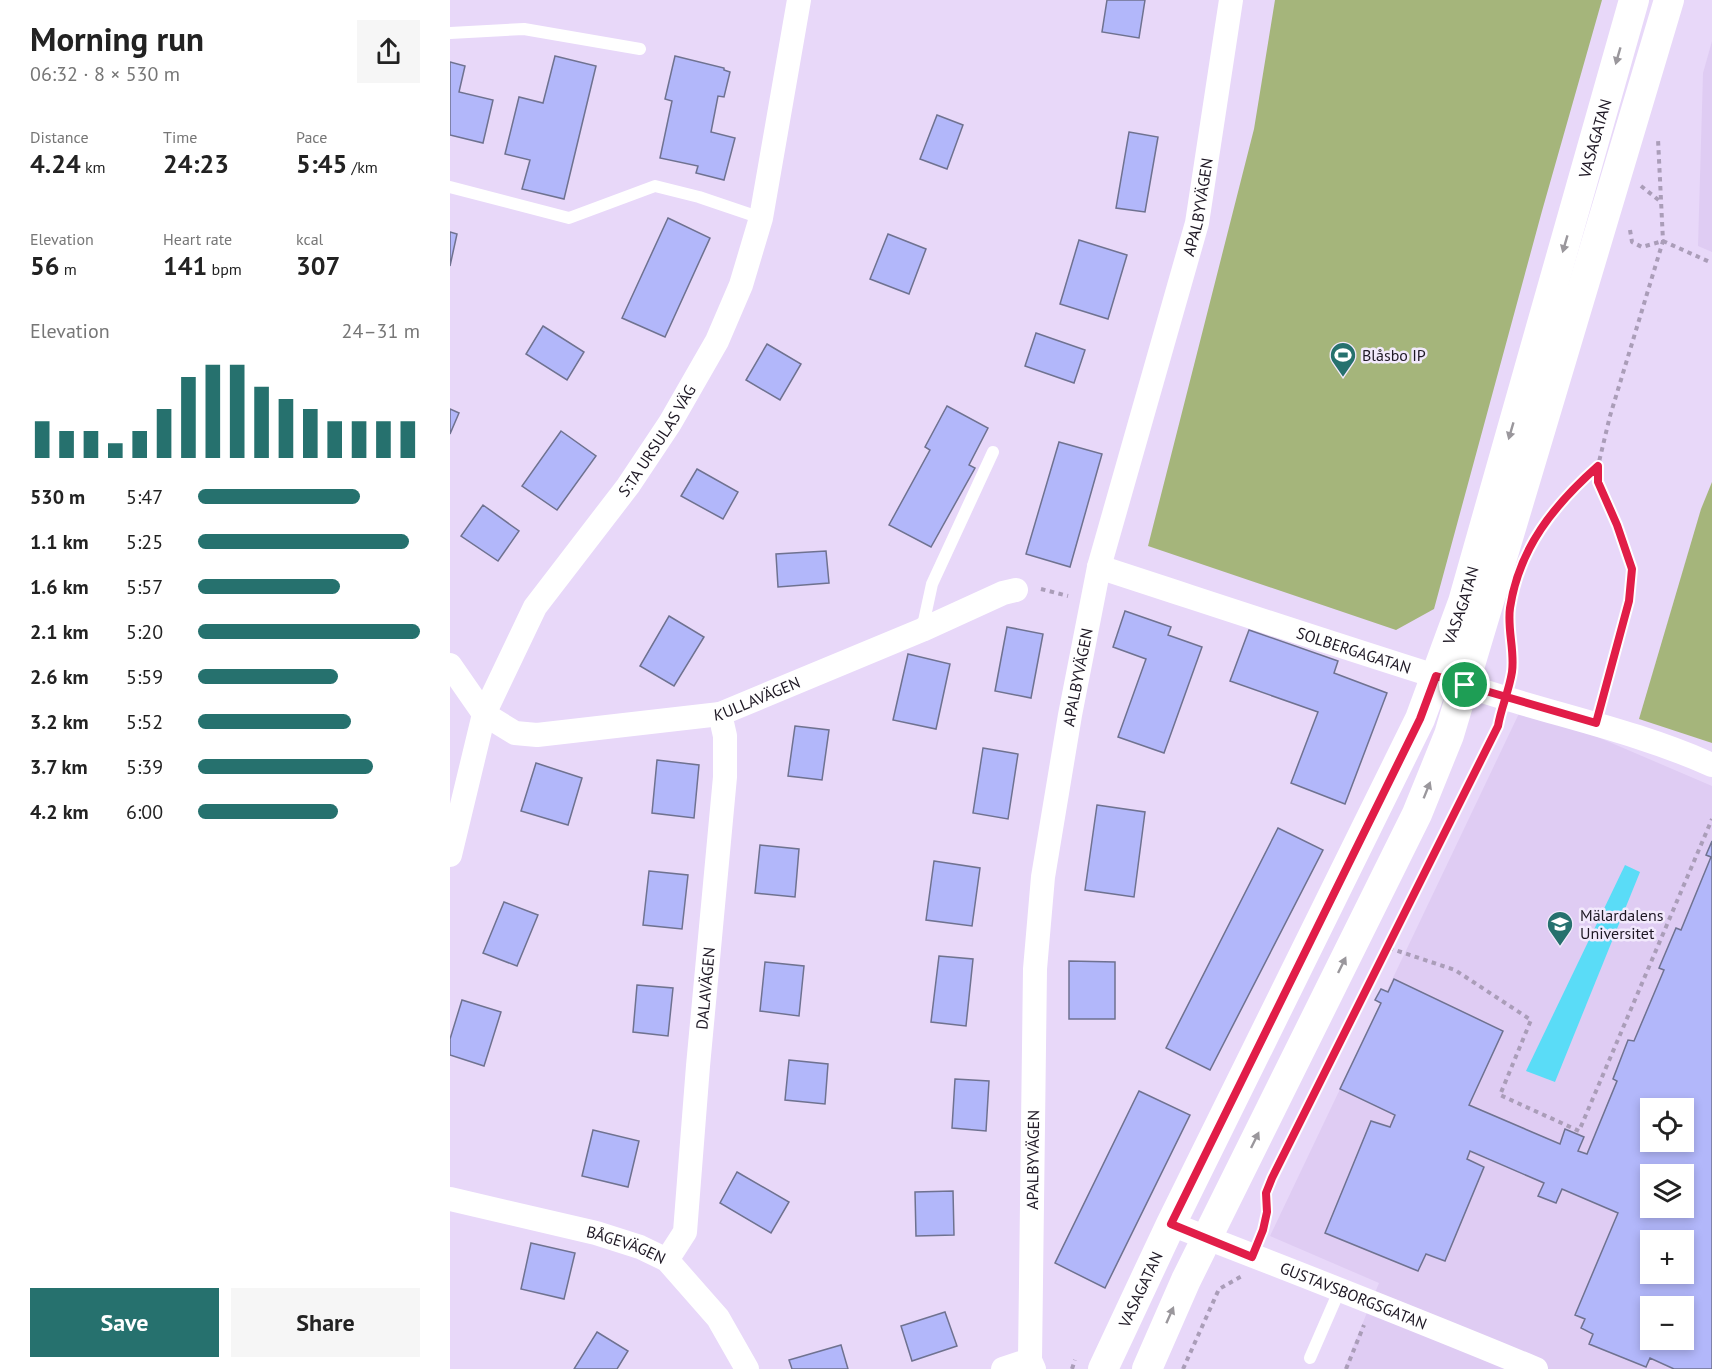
<!DOCTYPE html>
<html lang="en">
<head>
<meta charset="utf-8">
<style>
	:root { --surface:#fff; --page:#f6f6f6; --text:#222; --muted:#767676; --accent:#26716e }
	body { margin:0; font-family:"PT Sans",sans-serif; background:var(--page); color:var(--text); height:100vh; display:flex; flex-direction:column; font-size:22px; white-space:nowrap }
	* { box-sizing:border-box; margin:0 }
	p { font-size:20px; color:var(--muted) }
	.icon { flex:none; width:33px; height:33px; fill:none; stroke:currentColor; stroke-width:2; stroke-linecap:round; stroke-linejoin:round }
	.map { position:relative; flex:1; overflow:hidden }
	.sheet { display:flex; flex-direction:column; background:var(--surface); width:450px }
	.sheet>* { flex:none }
	.buttons { position:absolute; left:1190px; top:1098px; display:grid; gap:12px }
	.buttons a { display:grid; place-items:center; width:54px; height:54px; border-radius:0px; background:var(--surface); box-shadow:0 3px 9px #0003; font-size:30px }
	.pin { position:absolute; display:grid; place-items:center; width:51px; height:51px; color:#fff; margin:-26px; border:3px solid #fff; border-radius:50%; box-shadow:0 2px 6px #0007 }
	.round { display:grid; place-items:center; flex:none; width:63px; height:63px; border-radius:0px; background:var(--page) }
	.overview { display:flex; align-items:center; justify-content:space-between; height:102px; padding:0 30px }
	h1 { font-size:33px; font-weight:700; line-height:45px }
	.metrics { display:grid; grid-template-columns:repeat(3,1fr); gap:9px; height:102px; padding:6px 30px }
	.metrics div { display:grid; align-content:center }
	.metrics b { font-size:26px; font-weight:700 }
	.metrics small { font-size:16px; font-weight:400 }
	.metrics p { font-size:16px }
	.chart { height:168px; padding:12px 30px }
	.chart p { display:flex; justify-content:space-between }
	.chart svg { width:100%; height:108px; margin-top:6px; stroke:var(--accent); stroke-width:6 }
	.button { display:flex; gap:12px; margin-top:auto; padding:12px 30px }
	.button a { flex:1; height:69px; border-radius:0px; background:var(--accent); color:#fff; font-size:24px; font-weight:700; line-height:69px; text-align:center }
	.button a+a { background:var(--page); color:var(--text) }
	ul { padding:0 30px; list-style:none; font-size:20px }
	li { display:grid; grid-template-columns:96px 72px 1fr; align-items:center; height:45px }
	li i { height:15px; border-radius:8px; background:var(--accent) }
	main { display:flex; flex:1; min-height:0 }
	.map>svg:first-child { display:block }
</style>
</head>
<body>
<main>
<section class="sheet">
<div class="overview"><div><h1>Morning run</h1><p>06:32 · 8 × 530 m</p></div><a class="round"><svg class="icon" aria-label="share" viewBox="0 0 24 24"><path d="M12 15V3M7 8l5-5 5 5M5 13v7h14v-7"/></svg></a></div>
<div class="metrics">
<div><p>Distance</p><b>4.24<small> km</small></b></div>
<div><p>Time</p><b>24:23</b></div>
<div><p>Pace</p><b>5:45<small> /km</small></b></div>
</div>
<div class="metrics">
<div><p>Elevation</p><b>56<small> m</small></b></div>
<div><p>Heart rate</p><b>141<small> bpm</small></b></div>
<div><p>kcal</p><b>307</b></div>
</div>
<div class="chart"><p><span>Elevation</span>24–31 m</p>
<svg viewBox="0 0 160 44" preserveAspectRatio="none"><path d="M5 44V29M15 44V33M25 44V33M35 44V38M45 44V33M55 44V24M65 44V11M75 44V6M85 44V6M95 44V15M105 44V20M115 44V24M125 44V29M135 44V29M145 44V29M155 44V29"/></svg>
</div>
<ul>
<li><b>530 m</b>5:47<i style="width:73%"></i></li>
<li><b>1.1 km</b>5:25<i style="width:95%"></i></li>
<li><b>1.6 km</b>5:57<i style="width:64%"></i></li>
<li><b>2.1 km</b>5:20<i style="width:100%"></i></li>
<li><b>2.6 km</b>5:59<i style="width:63%"></i></li>
<li><b>3.2 km</b>5:52<i style="width:69%"></i></li>
<li><b>3.7 km</b>5:39<i style="width:79%"></i></li>
<li><b>4.2 km</b>6:00<i style="width:63%"></i></li>
</ul>
<div class="button"><a>Save</a><a>Share</a></div>
</section>
<div class="map">
<svg width="1262" height="1369" viewBox="0 0 1262 1369">
	<rect width="100%" height="100%" fill="#e8d8f9"/>
	<g fill="#dfccf3" fill-rule="evenodd">
		<polygon points="1262,41 1262,252 1248,246 1253,73"/>
		<path d="M 1073,705 L 1262,786 L 1262,1369 L 894,1369 L 929,1283 L 820,1236 ZM 1200,1108 L 1233,1108 L 1233,1142 L 1200,1142 ZM 1200,1174 L 1233,1174 L 1233,1208 L 1200,1208 ZM 1200,1240 L 1233,1240 L 1233,1274 L 1200,1274 ZM 1200,1306 L 1233,1306 L 1233,1340 L 1200,1340 Z"/>
	</g>
	<g fill="#a5b57b">
		<polygon points="825,0 1152,0 1092,211 984,609 946,630 698,546 804,129"/>
		<polygon points="1262,482 1262,743 1189,719 1251,509"/>
	</g>
	<polygon fill="#5adcf7" points="1175,865 1190,872 1105,1082 1076,1071"/>
	<g fill="#b2b7fa" stroke="#6f7290" stroke-width="1.5" fill-rule="evenodd">
		<polygon points="657,0 695,0 689,38 652,32"/>
		<polygon points="105,56 146,66 114,199 72,189 80,160 55,154 69,97 93,103"/>
		<polygon points="225,56 274,68 274,70 280,72 274,97 268,96 261,132 285,138 274,180 246,173 248,166 210,158 222,101 215,99"/>
		<polygon points="0,62 15,66 9,92 43,100 33,143 0,135"/>
		<polygon points="487,115 513,125 497,169 470,159"/>
		<polygon points="679,132 708,137 695,212 666,208"/>
		<polygon points="218,218 260,238 215,337 172,318"/>
		<polygon points="0,232 7,234 0,266"/>
		<polygon points="438,234 476,249 459,294 420,279"/>
		<polygon points="629,240 677,255 658,319 610,304"/>
		<polygon points="93,326 134,352 117,380 76,354"/>
		<polygon points="586,333 635,350 624,383 575,366"/>
		<polygon points="317,344 351,364 330,400 296,380"/>
		<polygon points="497,406 538,428 519,465 525,468 481,547 439,525 480,450 475,447"/>
		<polygon points="0,409 9,413 0,434"/>
		<polygon points="111,431 146,456 107,510 72,486"/>
		<polygon points="609,442 652,454 620,567 576,554"/>
		<polygon points="247,469 288,492 273,519 231,496"/>
		<polygon points="33,505 69,531 48,561 11,536"/>
		<polygon points="376,551 379,583 328,587 326,554"/>
		<polygon points="675,611 721,627 718,635 752,647 714,753 668,737 696,659 663,647"/>
		<polygon points="219,616 254,637 224,686 190,666"/>
		<polygon points="557,627 593,634 581,698 545,691"/>
		<polygon points="799,630 888,661 884,673 937,693 895,804 841,783 868,712 780,681"/>
		<polygon points="458,654 500,664 486,729 443,720"/>
		<polygon points="345,726 379,730 372,780 338,776"/>
		<polygon points="533,748 568,754 558,819 523,813"/>
		<polygon points="207,760 249,765 244,818 202,813"/>
		<polygon points="86,763 132,778 118,825 71,811"/>
		<polygon points="647,805 695,812 684,897 635,890"/>
		<polygon points="828,828 873,850 760,1070 716,1048"/>
		<path d="M 1262,841 L 1262,1369 L 1224,1369 L 1200,1358 L 1196,1367 L 1139,1344 L 1143,1334 L 1131,1328 L 1135,1319 L 1125,1315 L 1168,1213 L 1112,1189 L 1106,1203 L 1088,1196 L 1094,1183 L 1020,1151 L 1017,1159 L 1034,1167 L 995,1261 L 976,1254 L 968,1271 L 875,1233 L 921,1121 L 940,1127 L 945,1115 L 890,1089 L 931,1003 L 925,1000 L 931,989 L 938,992 L 944,979 L 1053,1031 L 1019,1105 L 1110,1144 L 1115,1129 L 1134,1137 L 1128,1151 L 1137,1154 L 1167,1081 L 1163,1079 L 1178,1040 L 1184,1041 L 1214,970 L 1209,968 L 1226,928 L 1231,930 L 1261,857 L 1256,855 ZM 1200,1108 L 1233,1108 L 1233,1142 L 1200,1142 ZM 1200,1174 L 1233,1174 L 1233,1208 L 1200,1208 ZM 1200,1240 L 1233,1240 L 1233,1274 L 1200,1274 ZM 1200,1306 L 1233,1306 L 1233,1340 L 1200,1340 Z"/>
		<polygon points="310,845 349,849 345,897 305,893"/>
		<polygon points="484,861 530,868 522,926 476,920"/>
		<polygon points="199,871 238,875 232,929 193,925"/>
		<polygon points="54,902 88,915 67,966 33,953"/>
		<polygon points="489,956 523,959 516,1026 481,1022"/>
		<polygon points="619,961 665,962 665,1019 619,1019"/>
		<polygon points="315,962 354,966 349,1016 310,1011"/>
		<polygon points="187,985 223,988 218,1036 183,1032"/>
		<polygon points="12,1000 51,1012 34,1066 0,1055 0,1039"/>
		<polygon points="339,1060 378,1064 375,1104 335,1100"/>
		<polygon points="505,1079 539,1081 536,1131 502,1128"/>
		<polygon points="689,1091 740,1115 655,1288 605,1263"/>
		<polygon points="143,1130 189,1141 178,1187 132,1176"/>
		<polygon points="287,1172 339,1202 321,1233 270,1203"/>
		<polygon points="503,1191 504,1235 466,1236 465,1192"/>
		<polygon points="81,1243 125,1253 114,1299 71,1289"/>
		<polygon points="495,1312 507,1346 462,1361 451,1326"/>
		<polygon points="147,1332 178,1351 167,1369 124,1369"/>
		<polygon points="391,1345 398,1369 342,1369 339,1360"/>
	</g>
	<g fill="none" stroke-linecap="round" stroke-linejoin="round">
		<g stroke="#aa9db8" stroke-width="4" stroke-dasharray="4.5 4.5" stroke-linecap="butt">
			<polyline points="1191,186 1211,202"/>
			<polyline points="1180,230 1182,242 1192,247 1213,241 1262,263"/>
			<polyline points="1092,527 1100,515 1148,466"/>
			<polyline points="591,589 618,596"/>
			<polyline points="1061,629 1063,657 1061,676"/>
			<polyline points="1152,702 1179,601 1182,569 1167,525 1148,482 1148,466 1160,416 1213,241 1208,139"/>
			<polyline points="939,948 1005,970 1081,1020 1050,1095 1129,1131 1262,819"/>
			<polyline points="811,1234 817,1212 816,1193 822,1178 1048,726 1049,721"/>
			<polyline points="622,1369 625,1360"/>
			<polyline points="733,1369 769,1289 792,1276"/>
			<polyline points="896,1369 914,1325"/>
		</g>
		<g stroke="#fff" stroke-width="12">
			<polyline points="0,33 74,29 190,49"/>
			<polyline points="0,187 119,218 205,186 249,197 311,218"/>
			<polyline points="472,630 482,584 543,452"/>
			<polyline points="860,1358 890,1289"/>
		</g>
		<g stroke="#fff" stroke-width="24">
			<path id="s1" d="M 649,567 C 784,611 919,656 1055,698 C 1124,719 1195,735 1262,765"/>
			<path id="s2" d="M 0,665 L 34,714 L 65,733 L 87,735 L 270,714 L 472,630 L 553,593 L 566,590"/>
			<path id="s3" d="M 0,855 L 34,714 L 85,607 L 178,486 L 220,423 L 267,341 L 291,285 L 311,218 L 349,0"/>
			<path id="s4" d="M 0,1199 L 146,1233 L 190,1247 L 217,1260 L 268,1318 L 297,1369"/>
			<path id="s5" d="M 721,1224 C 843,1271 965,1319 1086,1369"/>
			<path id="s6" d="M 217,1260 L 235,1232 L 248,1066 L 275,777 L 275,736 L 270,714"/>
			<polyline points="553,1369 580,1360"/>
			<path id="s7" d="M 584,1369 L 580,1360 L 585,969 L 593,877 L 620,715 L 649,567 L 747,223 L 781,0"/>
		</g>
		<g stroke="#fff" stroke-width="30">
			<path id="s8" d="M 653,1369 L 721,1224 L 970,719 L 1013,602 L 1184,0"/>
			<polyline points="697,1369 736,1280 967,814 999,735 1219,0"/>
		</g>
	</g>
	<defs><path id="oneway-solid" d="M-6-.8H1V-3.2L6.5 0L1 3.2V.8H-6Z" transform="scale(1.5)"/></defs>
	<g fill="#9a979c">
		<use href="#oneway-solid" transform="translate(1168 56) rotate(106)"/>
		<use href="#oneway-solid" transform="translate(1115 244) rotate(106)"/>
		<use href="#oneway-solid" transform="translate(1061 431) rotate(106)"/>
		<use href="#oneway-solid" transform="translate(977 790) rotate(-68)"/>
		<use href="#oneway-solid" transform="translate(892 965) rotate(-64)"/>
		<use href="#oneway-solid" transform="translate(805 1140) rotate(-64)"/>
		<use href="#oneway-solid" transform="translate(720 1315) rotate(-66)"/>
	</g>
	<g fill="none" stroke-linecap="round" stroke-linejoin="round">
		<g stroke="#fff" stroke-width="12">
			<path id="route" d="M 1015,685 L 986,676 L 970,719 L 721,1224 L 802,1257 L 813,1230 L 817,1212 L 816,1193 L 822,1178 L 1048,726 C 1051,708 1059,691 1062,672 C 1065,651 1057,629 1060,608 C 1069,548 1104,505 1148,466 L 1148,482 L 1167,525 L 1182,569 L 1179,601 L 1146,723 L 1015,685"/>
		</g>
		<use href="#route" stroke="#e11d48" stroke-width="8"/>
	</g>
	<defs>
		<g id="stadium-pin" transform="scale(1.35)"><path d="M0 17L-7.5 6A9.5 9.5 0 1 1 7.5 6Z" fill="#26716e" stroke="#f2e9fc"/><path d="M0-5a6.5 5 0 1 0 0 10a6.5 5 0 1 0 0-10ZM-3.5-1.8h7v3.6h-7Z" fill="#fff"/></g>
		<g id="university-pin" transform="scale(1.35)"><path d="M0 17L-7.5 6A9.5 9.5 0 1 1 7.5 6Z" fill="#26716e" stroke="#f2e9fc"/><path d="M0-5L7-2L0 1L-7-2ZM-4 1L0 2.5L4 1V4Q0 6-4 4Z" fill="#fff"/></g>
	</defs>
	<g fill-rule="evenodd">
		<use href="#stadium-pin" x="893" y="355"/>
		<use href="#university-pin" x="1110" y="924"/>
	</g>
	<g text-anchor="middle" dominant-baseline="central" stroke-width="5" stroke-linejoin="round" paint-order="stroke">
		<g font-size="16" fill="#1e1824" stroke="#f2e9fc">
			<text stroke="none"><textPath href="#s8" startOffset="1330">VASAGATAN</textPath></text>
			<text stroke="none"><textPath href="#s7" startOffset="1182">APALBYVÄGEN</textPath></text>
			<text stroke="none"><textPath href="#s3" startOffset="470">S:TA URSULAS VÄG</textPath></text>
			<text stroke="none"><textPath href="#s8" startOffset="844">VASAGATAN</textPath></text>
			<text stroke="none"><textPath href="#s1" startOffset="268">SOLBERGAGATAN</textPath></text>
			<text stroke="none"><textPath href="#s7" startOffset="696">APALBYVÄGEN</textPath></text>
			<text stroke="none"><textPath href="#s2" startOffset="342">KULLAVÄGEN</textPath></text>
			<text stroke="none"><textPath href="#s6" startOffset="278">DALAVÄGEN</textPath></text>
			<text stroke="none"><textPath href="#s7" startOffset="210">APALBYVÄGEN</textPath></text>
			<text stroke="none"><textPath href="#s4" startOffset="182">BÅGEVÄGEN</textPath></text>
			<text stroke="none"><textPath href="#s8" startOffset="88">VASAGATAN</textPath></text>
			<text stroke="none"><textPath href="#s5" startOffset="196">GUSTAVSBORGSGATAN</textPath></text>
		</g>
		<g font-size="16" fill="#1e1824" stroke="#f2e9fc" text-anchor="start">
			<text x="912" y="355">Blåsbo IP</text>
			<text x="1130" y="915">Mälardalens<tspan x="1130" dy="18">Universitet</tspan></text>
		</g>
	</g>
</svg>
<div class="buttons">
<a><svg class="icon" aria-label="locate" viewBox="0 0 24 24"><circle cx="12" cy="12" r="6"/><path d="M12 2v4M12 18v4M2 12h4M18 12h4"/></svg></a>
<a><svg class="icon" aria-label="layers" viewBox="0 0 24 24"><path d="M12 4l9 5-9 5-9-5zM3 14l9 5 9-5"/></svg></a>
<a>+</a>
<a>−</a>
</div>
<div class="pin" style="left:1015px;top:685px;background:#1e9e55"><svg class="icon" aria-label="arrive" viewBox="0 0 24 24"><path d="M6 21V4h12l-3 4 3 4H6"/></svg></div>
</div>
</main>
</body>
</html>
